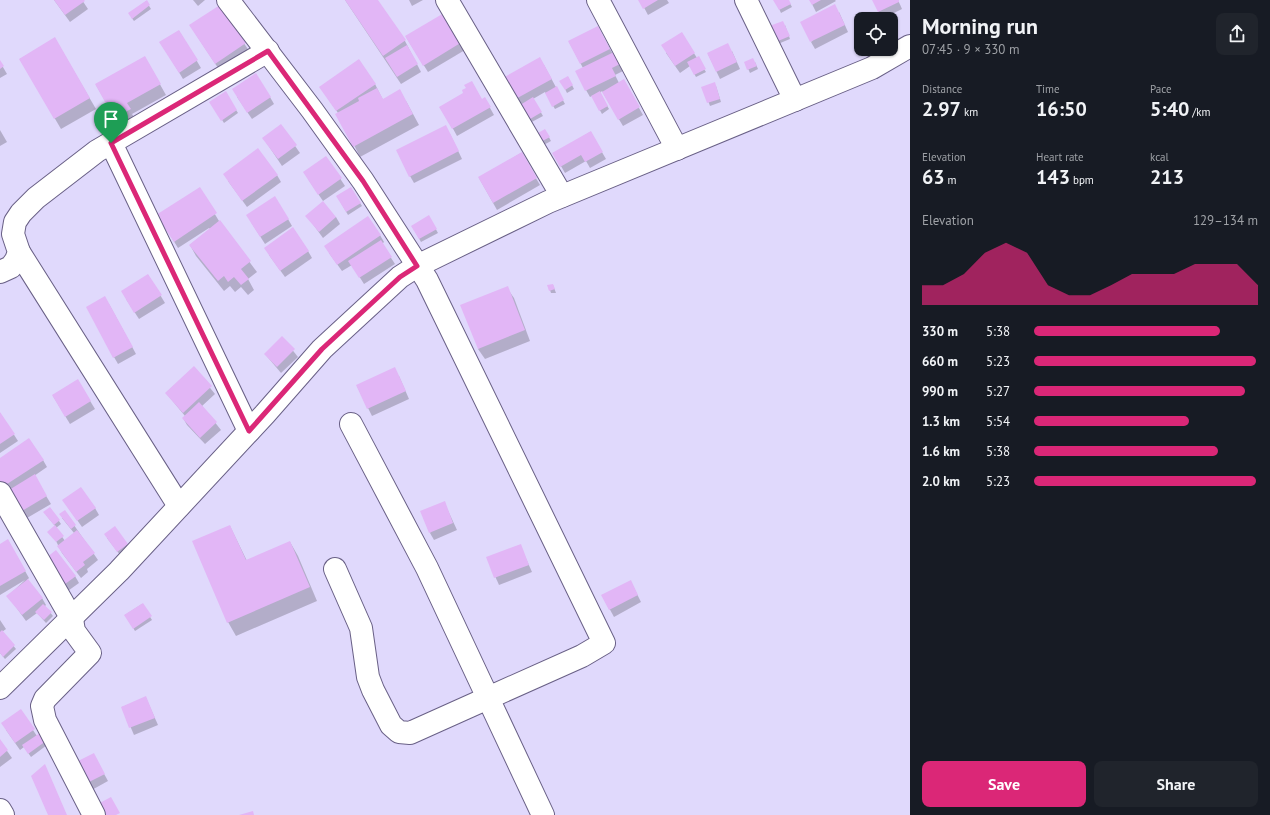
<!DOCTYPE html>
<html lang="en">
<head>
<meta charset="utf-8">
<style>
	:root { --surface:#171b24; --page:#20242c; --text:#f1f3f6; --muted:#9ea1a6; --accent:#db2777 }
	body { margin:0; font-family:"PT Sans",sans-serif; background:var(--page); color:var(--text); height:100vh; display:flex; flex-direction:column; font-size:15px; white-space:nowrap }
	* { box-sizing:border-box; margin:0 }
	p { font-size:13px; color:var(--muted) }
	.icon { flex:none; width:22px; height:22px; fill:none; stroke:currentColor; stroke-width:2; stroke-linecap:round; stroke-linejoin:round }
	.map { position:relative; flex:1; overflow:hidden }
	.details { display:flex; flex-direction:column; background:var(--surface); width:360px }
	.details>* { flex:none }
	.controls { position:absolute; left:854px; top:12px; display:grid; gap:8px }
	.controls a { display:grid; place-items:center; width:44px; height:44px; border-radius:8px; background:var(--surface); box-shadow:0 1px 3px #0004; font-size:20px }
	.pin { position:absolute; display:grid; place-items:center; width:34px; height:34px; color:#fff; margin:-41px -17px; border-radius:50% 50% 50% 0; rotate:-45deg; box-shadow:0 0 4px #0007 }
	.pin .icon { rotate:45deg }
	.round { display:grid; place-items:center; flex:none; width:42px; height:42px; border-radius:8px; background:var(--page) }
	.summary { display:flex; align-items:center; justify-content:space-between; height:68px; padding:0 12px }
	h1 { font-size:22px; font-weight:800; line-height:30px }
	.figures { display:grid; grid-template-columns:repeat(3,1fr); gap:6px; height:68px; padding:4px 12px }
	.figures div { display:grid; align-content:center }
	.figures b { font-size:20px; font-weight:800 }
	.figures small { font-size:11px; font-weight:400 }
	.figures p { font-size:11px }
	.chart { height:112px; padding:8px 12px }
	.chart p { display:flex; justify-content:space-between }
	.chart svg { width:100%; height:72px; margin-top:4px; fill:var(--accent); opacity:.7 }
	.cta { display:flex; gap:8px; margin-top:auto; padding:8px 12px }
	.cta a { flex:1; height:46px; border-radius:8px; background:var(--accent); color:#fff; font-size:16px; font-weight:800; line-height:46px; text-align:center }
	.cta a+a { background:var(--page); color:var(--text) }
	ul { padding:0 12px; list-style:none; font-size:13px }
	li { display:grid; grid-template-columns:64px 48px 1fr; align-items:center; height:30px }
	li i { height:10px; border-radius:5px; background:var(--accent) }
	main { display:flex; flex:1; min-height:0 }
	.map>svg:first-child { display:block }
</style>
</head>
<body>
<main>
<div class="map">
<svg width="910" height="815" viewBox="0 0 910 815">
	<rect width="100%" height="100%" fill="#e0d9fc"/>
	<g fill="#0003">
		<polygon points="54,0 82,0 88,9 70,22"/>
		<polygon points="193,0 205,0 198,6"/>
		<polygon points="345,0 377,0 405,41 421,72 401,84"/>
		<polygon points="409,0 423,0 412,6"/>
		<polygon points="640,0 667,0 669,3 648,15"/>
		<polygon points="775,0 788,0 792,7 781,13"/>
		<polygon points="810,0 835,0 836,1 816,12"/>
		<polygon points="873,0 898,0 902,9 882,19"/>
		<polygon points="146,1 151,9 134,21 131,17"/>
		<polygon points="220,6 249,51 220,71 195,33"/>
		<polygon points="839,12 848,32 815,49 811,42"/>
		<polygon points="444,14 465,50 428,72 406,37"/>
		<polygon points="785,25 790,39 773,46"/>
		<polygon points="179,31 201,68 183,79 165,49"/>
		<polygon points="681,33 706,72 696,77 690,66 680,73 666,53"/>
		<polygon points="601,34 623,71 615,75 619,83 623,80 643,115 623,126 602,91 600,93 609,109 602,114 592,96 590,97 586,90 583,68 569,42"/>
		<polygon points="55,39 96,109 61,129 20,59"/>
		<polygon points="732,51 740,69 720,79 708,54"/>
		<polygon points="145,58 166,95 132,114 136,120 121,128 96,85"/>
		<polygon points="0,62 7,74 0,78"/>
		<polygon points="745,62 755,62 758,69 750,73"/>
		<polygon points="544,65 565,104 555,109 545,92 533,99 543,116 528,124 513,100"/>
		<polygon points="568,77 574,89 567,93 561,81"/>
		<polygon points="375,84 383,100 406,101 419,125 360,157 338,113 325,94"/>
		<polygon points="716,86 721,102 710,106 703,87"/>
		<polygon points="225,93 238,113 224,123 211,102"/>
		<polygon points="237,97 270,97 274,104 252,119"/>
		<polygon points="485,99 494,115 457,136 441,107 482,101"/>
		<polygon points="281,126 300,153 282,166 264,139"/>
		<polygon points="0,130 7,142 0,146"/>
		<polygon points="545,130 551,141 538,148"/>
		<polygon points="590,132 606,159 590,168 586,161 565,173 554,154"/>
		<polygon points="450,134 462,159 414,183 410,176"/>
		<polygon points="521,153 540,185 497,210 479,178"/>
		<polygon points="326,157 345,186 323,201 308,179"/>
		<polygon points="277,175 281,182 247,207 228,181"/>
		<polygon points="199,188 219,221 257,272 248,279 254,290 248,295 241,287 235,292 230,286 224,291 196,256 190,245 210,229 209,228 178,248 162,222"/>
		<polygon points="351,188 362,206 348,215 337,196"/>
		<polygon points="307,216 336,217 340,224 323,238"/>
		<polygon points="429,217 438,233 421,242 412,226"/>
		<polygon points="288,219 292,226 265,244 251,222"/>
		<polygon points="380,235 384,242 382,244 395,264 364,284 352,265 342,271 329,253"/>
		<polygon points="308,251 312,258 285,277 269,255"/>
		<polygon points="148,275 165,303 139,319 126,299"/>
		<polygon points="553,285 556,293 551,293 550,290"/>
		<polygon points="507,288 514,298 530,341 485,359 478,349"/>
		<polygon points="109,304 136,354 118,364 114,357"/>
		<polygon points="282,337 298,357 281,373 265,354"/>
		<polygon points="194,368 215,394 202,406 221,430 205,444 187,425 183,418 185,416 166,393"/>
		<polygon points="399,376 409,399 372,416 357,386"/>
		<polygon points="78,381 95,409 70,424 53,396"/>
		<polygon points="0,413 18,441 0,453"/>
		<polygon points="0,460 43,460 47,467 34,476 51,504 27,518 11,491 0,480"/>
		<polygon points="444,502 457,530 434,540 430,533"/>
		<polygon points="68,507 95,508 99,515 82,527"/>
		<polygon points="50,508 61,524 56,528 65,541 74,533 62,518 65,512 98,560 87,569 88,572 81,578 62,553 54,537 55,526 46,515"/>
		<polygon points="230,526 247,561 290,542 298,556 317,601 236,636 228,622"/>
		<polygon points="115,528 129,548 120,555 107,538"/>
		<polygon points="8,541 29,578 27,580 42,598 46,605 45,606 53,616 46,623 37,613 26,621 8,596 25,580 0,595 0,545"/>
		<polygon points="520,545 532,572 499,585 487,558"/>
		<polygon points="46,569 75,576 79,583 65,593"/>
		<polygon points="634,588 641,602 614,617 602,595"/>
		<polygon points="142,604 152,620 135,631 125,615"/>
		<polygon points="0,620 6,629 2,632 16,649 5,659 0,653"/>
		<polygon points="146,698 158,725 134,735 122,707"/>
		<polygon points="20,711 37,736 47,745 31,757 24,747 20,750 6,730"/>
		<polygon points="0,741 12,758 0,767"/>
		<polygon points="97,761 108,781 90,791 86,784"/>
	</g>
	<g fill="#e2b6f6">
		<polygon points="54,0 84,0 85,1 65,15"/>
		<polygon points="147,0 150,5 132,19 128,13"/>
		<polygon points="345,0 378,0 406,40 383,56"/>
		<polygon points="638,0 658,0 643,9"/>
		<polygon points="773,0 789,0 791,4 779,10"/>
		<polygon points="809,0 821,0 812,5"/>
		<polygon points="872,0 899,0 899,2 878,12"/>
		<polygon points="835,4 845,25 810,42 800,22"/>
		<polygon points="220,5 246,43 215,64 189,25"/>
		<polygon points="444,13 462,42 423,66 405,36"/>
		<polygon points="783,21 790,36 771,44 764,28"/>
		<polygon points="598,26 610,49 580,64 568,41"/>
		<polygon points="179,30 198,60 179,73 159,42"/>
		<polygon points="682,32 695,53 675,66 661,45"/>
		<polygon points="55,37 90,98 54,119 19,59"/>
		<polygon points="728,43 737,62 716,72 707,53"/>
		<polygon points="407,45 418,64 397,77 385,58"/>
		<polygon points="614,52 620,64 612,68 616,76 585,91 575,71"/>
		<polygon points="145,56 161,84 127,103 131,109 114,118 95,84"/>
		<polygon points="699,56 706,69 694,75 687,62"/>
		<polygon points="540,57 552,79 512,101 501,79"/>
		<polygon points="753,58 757,66 747,70 744,62"/>
		<polygon points="359,59 376,84 336,111 319,87"/>
		<polygon points="0,60 4,66 0,69"/>
		<polygon points="256,73 271,97 247,113 232,89"/>
		<polygon points="568,76 573,85 565,90 559,81"/>
		<polygon points="624,79 640,107 618,120 602,92"/>
		<polygon points="472,81 482,99 485,97 491,107 452,129 439,107 463,93 462,90 466,88 464,85"/>
		<polygon points="715,82 720,99 707,103 701,87"/>
		<polygon points="557,86 564,100 552,107 545,93"/>
		<polygon points="377,88 383,99 400,89 413,114 353,147 335,114 359,101 358,98"/>
		<polygon points="226,91 237,110 221,121 209,102"/>
		<polygon points="600,91 608,106 599,111 591,96"/>
		<polygon points="533,97 542,112 525,122 517,107"/>
		<polygon points="281,124 297,145 278,159 262,138"/>
		<polygon points="446,125 459,151 409,177 396,150"/>
		<polygon points="545,129 550,137 535,145 531,137"/>
		<polygon points="591,131 603,152 585,162 581,155 560,167 552,153"/>
		<polygon points="258,148 278,175 242,201 223,174"/>
		<polygon points="522,152 537,178 493,203 478,177"/>
		<polygon points="326,156 342,178 318,195 303,172"/>
		<polygon points="200,187 217,213 174,242 156,215"/>
		<polygon points="351,187 361,203 346,212 336,196"/>
		<polygon points="275,196 289,219 260,237 246,215"/>
		<polygon points="323,201 336,217 319,232 305,216"/>
		<polygon points="429,215 437,229 419,239 411,226"/>
		<polygon points="368,216 381,235 337,265 324,246"/>
		<polygon points="220,220 251,261 241,269 249,279 241,285 234,277 228,282 224,276 218,281 189,245"/>
		<polygon points="293,227 309,251 280,271 264,248"/>
		<polygon points="381,240 392,257 359,278 348,261"/>
		<polygon points="148,274 162,295 134,313 121,291"/>
		<polygon points="553,284 555,289 549,291 547,285"/>
		<polygon points="508,286 525,330 478,349 460,305"/>
		<polygon points="105,296 133,347 113,358 86,307"/>
		<polygon points="282,336 295,349 277,367 264,354"/>
		<polygon points="194,366 212,386 183,413 165,393"/>
		<polygon points="395,367 406,391 367,409 356,385"/>
		<polygon points="78,379 91,401 65,417 52,395"/>
		<polygon points="199,402 217,422 200,438 182,418"/>
		<polygon points="0,412 15,434 0,444"/>
		<polygon points="29,438 44,460 4,486 0,481 0,458"/>
		<polygon points="35,474 47,496 22,511 9,490"/>
		<polygon points="81,487 96,508 77,521 62,500"/>
		<polygon points="445,501 453,523 429,533 420,511"/>
		<polygon points="50,507 60,520 54,525 43,512"/>
		<polygon points="65,510 76,525 71,529 59,514"/>
		<polygon points="55,525 64,536 56,542 47,532"/>
		<polygon points="230,525 246,560 290,541 310,587 227,623 192,541"/>
		<polygon points="115,526 128,544 117,552 104,534"/>
		<polygon points="77,530 95,553 83,562 85,565 76,572 57,546"/>
		<polygon points="8,539 26,571 0,586 0,544"/>
		<polygon points="521,544 529,565 494,578 486,557"/>
		<polygon points="56,550 76,576 61,587 41,562"/>
		<polygon points="28,579 43,598 22,615 6,596"/>
		<polygon points="631,580 638,595 609,610 601,595"/>
		<polygon points="143,603 152,616 133,629 124,615"/>
		<polygon points="43,604 52,612 44,620 35,612"/>
		<polygon points="2,630 15,645 3,657 0,653 0,632"/>
		<polygon points="146,696 155,718 129,728 121,707"/>
		<polygon points="21,709 35,729 15,743 1,723"/>
		<polygon points="40,733 46,741 28,754 22,745"/>
		<polygon points="0,739 8,750 0,757"/>
		<polygon points="94,753 105,774 85,784 74,763"/>
		<polygon points="45,764 67,815 48,815 31,776"/>
		<polygon points="111,797 120,813 116,815 102,815 96,805"/>
		<polygon points="253,811 254,815 239,815"/>
	</g>
	<g fill="none" stroke-linecap="round" stroke-linejoin="round">
		<g stroke="#696086" stroke-width="24">
			<g id="minor">
				<polyline points="228,0 312,110 363,181 427,280 604,643 582,656 488,698 427,568 351,424"/>
				<polyline points="447,0 562,196"/>
				<polyline points="598,0 677,149"/>
				<polyline points="746,0 795,100"/>
				<polyline points="111,143 249,431"/>
				<polyline points="19,252 179,506"/>
				<polyline points="0,272 11,267 16,260 19,252 13,234 15,222 21,213 36,198 97,151 268,51"/>
				<polyline points="0,493 72,619 74,631 90,653 45,699 42,706 45,720 94,815"/>
				<polyline points="335,569 361,628 368,677 373,690 391,725 399,732 410,733 488,698 543,815"/>
				<polyline points="0,688 119,571 265,414 322,349 400,277 417,266 548,202 872,68 910,46"/>
				<polyline points="0,810 3,815"/>
			</g>
		</g>
		<use href="#minor" stroke="#fff" stroke-width="22"/>
	</g>
	<g fill="none" stroke-linecap="round" stroke-linejoin="round">
		<g stroke="#fff" stroke-width="8">
			<polygon id="route" points="268,51 363,181 417,266 400,277 322,349 249,431 111,143"/>
		</g>
		<use href="#route" stroke="#db2777" stroke-width="5"/>
	</g>
</svg>
<div class="controls">
<a><svg class="icon" aria-label="locate" viewBox="0 0 24 24"><circle cx="12" cy="12" r="6"/><path d="M12 2v4M12 18v4M2 12h4M18 12h4"/></svg></a>
</div>
<div class="pin" style="left:111px;top:143px;background:#1e9e55"><svg class="icon" aria-label="arrive" viewBox="0 0 24 24"><path d="M6 21V4h12l-3 4 3 4H6"/></svg></div>
</div>
<section class="details">
<div class="summary"><div><h1>Morning run</h1><p>07:45 · 9 × 330 m</p></div><a class="round"><svg class="icon" aria-label="share" viewBox="0 0 24 24"><path d="M12 15V3M7 8l5-5 5 5M5 13v7h14v-7"/></svg></a></div>
<div class="figures">
<div><p>Distance</p><b>2.97<small> km</small></b></div>
<div><p>Time</p><b>16:50</b></div>
<div><p>Pace</p><b>5:40<small> /km</small></b></div>
</div>
<div class="figures">
<div><p>Elevation</p><b>63<small> m</small></b></div>
<div><p>Heart rate</p><b>143<small> bpm</small></b></div>
<div><p>kcal</p><b>213</b></div>
</div>
<div class="chart"><p><span>Elevation</span>129–134 m</p>
<svg viewBox="0 0 160 44" preserveAspectRatio="none"><path d="M0 44V32L10 32L20 25L30 12L40 6L50 12L60 32L70 38L80 38L90 32L100 25L110 25L120 25L130 19L140 19L150 19L160 32V44z"/></svg>
</div>
<ul>
<li><b>330 m</b>5:38<i style="width:83%"></i></li>
<li><b>660 m</b>5:23<i style="width:99%"></i></li>
<li><b>990 m</b>5:27<i style="width:94%"></i></li>
<li><b>1.3 km</b>5:54<i style="width:69%"></i></li>
<li><b>1.6 km</b>5:38<i style="width:82%"></i></li>
<li><b>2.0 km</b>5:23<i style="width:99%"></i></li>
</ul>
<div class="cta"><a>Save</a><a>Share</a></div>
</section>
</main>
</body>
</html>
